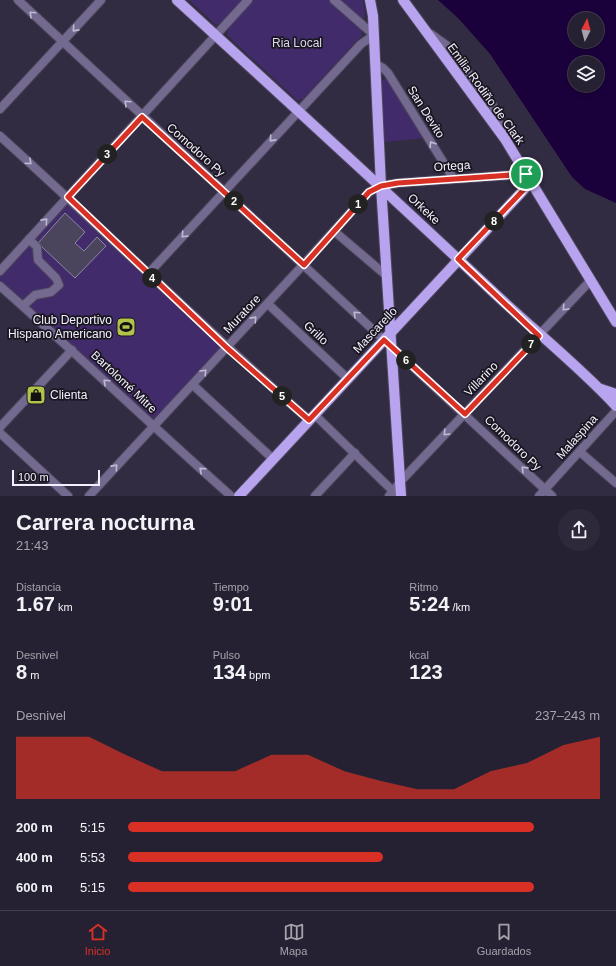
<!DOCTYPE html>
<html lang="es">
<head>
<meta charset="utf-8">
<style>
	:root { --surface:#262132; --page:#2e293a; --text:#f1f3f6; --muted:#a4a3ac; --line:#423e4d; --accent:#d93025 }
	body { margin:0; font-family:Arial,sans-serif; background:var(--page); color:var(--text); height:100vh; display:flex; flex-direction:column; font-size:15px; white-space:nowrap }
	* { box-sizing:border-box; margin:0 }
	p { font-size:13px; color:var(--muted) }
	.icon { flex:none; width:22px; height:22px; fill:none; stroke:currentColor; stroke-width:2; stroke-linecap:round; stroke-linejoin:round }
	.map { position:relative; height:496px; overflow:hidden }
	.sheet { display:flex; flex-direction:column; background:var(--surface); flex:1 }
	.sheet>* { flex:none }
	.needle { width:26px; rotate:6deg }
	.buttons { position:absolute; left:568px; top:12px; display:grid; gap:8px }
	.buttons a { display:grid; place-items:center; width:36px; height:36px; border-radius:50%; background:var(--surface); box-shadow:0 2px 6px #0003,0 0 0 1px var(--line); font-size:20px }
	.scale { position:absolute; left:12px; bottom:10px; width:88px; box-sizing:border-box; padding-left:4px; border:2px solid #f3f0ff; border-top:0; font-size:11px; line-height:14px; white-space:nowrap; color:#f3f0ff; -webkit-text-stroke:3px #191620; paint-order:stroke }
	.pin { position:absolute; display:grid; place-items:center; width:34px; height:34px; color:#fff; margin:-17px; border:2px solid #fff; border-radius:50%; box-shadow:0 1px 4px #0007 }
	.km { position:absolute; width:20px; height:20px; margin:-10px; border-radius:50%; background:#222; color:#fff; font-size:11px; line-height:20px; text-align:center }
	.round { display:grid; place-items:center; flex:none; width:42px; height:42px; border-radius:21px; background:var(--page) }
	.summary { display:flex; align-items:center; justify-content:space-between; height:68px; padding:0 16px }
	h1 { font-size:22px; font-weight:600; line-height:30px }
	.figures { display:grid; grid-template-columns:repeat(3,1fr); gap:6px; height:68px; padding:4px 16px }
	.figures div { display:grid; align-content:center }
	.figures b { font-size:20px; font-weight:600 }
	.figures small { font-size:11px; font-weight:400 }
	.figures p { font-size:11px }
	.chart { height:112px; padding:8px 16px }
	.chart p { display:flex; justify-content:space-between }
	.chart svg { width:100%; height:72px; margin-top:4px; fill:var(--accent); opacity:.7 }
	ul { padding:0 16px; list-style:none; font-size:13px }
	li { display:grid; grid-template-columns:64px 48px 1fr; align-items:center; height:30px }
	li i { height:10px; border-radius:5px; background:var(--accent) }
	.tabs { display:flex; justify-content:space-around; align-items:center; height:56px; border-top:1px solid var(--line); background:var(--surface); font-size:11px; color:var(--muted) }
	.tabs a { display:grid; justify-items:center; gap:2px }
	.tabs .active { color:var(--accent) }
	.map>svg:first-child { display:block }
</style>
</head>
<body>
<div class="map">
<svg width="616" height="496" viewBox="0 0 616 496">
	<rect width="100%" height="100%" fill="#322c42"/>
	<g fill="#412b6b">
		<polygon points="189,0 243,0 223,22 216,25"/>
		<polygon points="253,0 329,0 361,29 362,35 303,99 297,100 227,35 229,27"/>
		<polygon points="341,0 363,0 365,18 362,19"/>
		<polygon points="384,79 390,81 425,138 385,142 381,83"/>
		<polygon points="68,197 227,348 153,426 0,286 0,271"/>
	</g>
	<path fill="#1b013c" fill-rule="evenodd" d="M 438,0 L 616,0 L 616,203 L 585,189 L 572,177 L 490,54 L 459,19 ZM 575,19 L 597,19 L 597,41 L 575,41 ZM 575,63 L 597,63 L 597,85 L 575,85 Z"/>
	<polygon fill="#4a445c" stroke="#8e87a2" points="65,213 85,232 75,243 84,251 97,237 106,246 75,278 42,247 39,242"/>
	<g fill="none" stroke-linecap="round" stroke-linejoin="round">
		<g stroke="#4d475c" stroke-width="10">
			<g id="minor">
				<polyline points="18,0 552,496"/>
				<polyline points="431,34 449,47 493,106 502,131"/>
				<polyline points="376,64 383,68 388,73 453,178"/>
				<polyline points="0,109 101,0"/>
				<path d="M 0,136 C 104,230 204,328 309,420"/>
				<polyline points="334,231 388,277"/>
				<polyline points="0,271 248,0"/>
				<polyline points="148,274 361,44 374,35 334,0"/>
				<path d="M 0,286 C 78,355 153,427 231,496"/>
				<polyline points="268,304 348,379"/>
				<polyline points="23,306 35,295 51,292 59,285 56,278 38,260 37,247 29,239"/>
				<polyline points="193,385 273,459"/>
				<polyline points="315,415 397,495"/>
				<polyline points="0,427 72,350"/>
				<polyline points="0,433 68,496"/>
				<polyline points="580,452 616,483"/>
				<polyline points="89,496 303,265 369,192 381,186 398,183 526,174"/>
				<polyline points="315,496 355,453"/>
				<polyline points="389,496 400,482 591,280"/>
				<polyline points="539,496 616,411"/>
			</g>
		</g>
		<g stroke="#4d475c" stroke-width="12">
			<g id="major">
				<path d="M 177,0 C 282,96 387,192 490,289 C 531,328 578,365 616,406"/>
				<polyline points="370,0 373,16 381,186 401,496"/>
				<polyline points="403,0 505,139 616,322"/>
				<polyline points="601,389 616,394"/>
				<polyline points="239,496 531,182"/>
			</g>
		</g>
		<use href="#minor" stroke="#746a90" stroke-width="8"/>
		<use href="#major" stroke="#b8a3ef" stroke-width="10"/>
	</g>
	<defs><path id="oneway-chevron" d="M-2-3.5L2.5 0L-2 3.5" fill="none" stroke-width="1.6" stroke-linecap="round" stroke-linejoin="round"/></defs>
	<g stroke="#c0bad3">
		<use href="#oneway-chevron" transform="translate(32 14) rotate(-137)"/>
		<use href="#oneway-chevron" transform="translate(75 29) rotate(132)"/>
		<use href="#oneway-chevron" transform="translate(127 103) rotate(-137)"/>
		<use href="#oneway-chevron" transform="translate(272 139) rotate(132)"/>
		<use href="#oneway-chevron" transform="translate(432 144) rotate(-122)"/>
		<use href="#oneway-chevron" transform="translate(29 162) rotate(42)"/>
		<use href="#oneway-chevron" transform="translate(45 221) rotate(-48)"/>
		<use href="#oneway-chevron" transform="translate(184 235) rotate(133)"/>
		<use href="#oneway-chevron" transform="translate(565 308) rotate(133)"/>
		<use href="#oneway-chevron" transform="translate(356 314) rotate(-137)"/>
		<use href="#oneway-chevron" transform="translate(254 319) rotate(-48)"/>
		<use href="#oneway-chevron" transform="translate(204 372) rotate(-47)"/>
		<use href="#oneway-chevron" transform="translate(106 382) rotate(-137)"/>
		<use href="#oneway-chevron" transform="translate(446 433) rotate(134)"/>
		<use href="#oneway-chevron" transform="translate(115 467) rotate(-48)"/>
		<use href="#oneway-chevron" transform="translate(524 469) rotate(-136)"/>
		<use href="#oneway-chevron" transform="translate(202 470) rotate(-138)"/>
	</g>
	<g fill="none" stroke-linecap="round" stroke-linejoin="round">
		<g stroke="#fff" stroke-width="8">
			<polygon id="route" points="142,117 304,265 369,192 381,186 398,183 526,174 531,182 458,259 539,336 465,414 384,340 309,420 227,348 68,197"/>
		</g>
		<use href="#route" stroke="#d93025" stroke-width="5"/>
	</g>
	<defs>
		<g id="stadium-square" transform="scale(1)"><rect x="-9" y="-9" width="18" height="18" rx="4" fill="#b3c24b" stroke="#191620"/><path d="M0-5a6.5 5 0 1 0 0 10a6.5 5 0 1 0 0-10ZM-3.5-1.8h7v3.6h-7Z" fill="#111"/></g>
		<g id="shop-square" transform="scale(1)"><rect x="-9" y="-9" width="18" height="18" rx="4" fill="#b3c24b" stroke="#191620"/><path d="M-5-2.5h2.3a2.7 3.5 0 0 1 5.4 0H5L5.5 6h-11ZM-1.5-2.5h3a1.5 2.3 0 0 0-3 0Z" fill="#111"/></g>
	</defs>
	<g fill-rule="evenodd">
		<use href="#stadium-square" x="126" y="327"/>
		<use href="#shop-square" x="36" y="395"/>
	</g>
	<g text-anchor="middle" dominant-baseline="central" stroke-width="3.5" stroke-linejoin="round" paint-order="stroke">
		<g font-size="12" fill="#dcd7ee" stroke="#191620">
			<text x="297" y="43">Ria Local</text>
		</g>
		<g font-size="12" fill="#f3f0ff" stroke="#191620">
			<text transform="translate(486 94) rotate(54)">Emilia Rodiño de Clark</text>
			<text transform="translate(426 112) rotate(58)">San Devito</text>
			<text transform="translate(196 150) rotate(42)">Comodoro Py</text>
			<text transform="translate(452 166) rotate(-4)">Ortega</text>
			<text transform="translate(424 209) rotate(43)">Orkeke</text>
			<text transform="translate(242 314) rotate(-47)">Muratore</text>
			<text transform="translate(375 330) rotate(-47)">Mascarello</text>
			<text transform="translate(316 333) rotate(43)">Grillo</text>
			<text transform="translate(481 379) rotate(-46)">Villarino</text>
			<text transform="translate(124 382) rotate(43)">Bartolomé Mitre</text>
			<text transform="translate(577 437) rotate(-48)">Malaspina</text>
			<text transform="translate(513 443) rotate(44)">Comodoro Py</text>
		</g>
		<g font-size="12" fill="#f3f0ff" stroke="#191620" text-anchor="end">
			<text x="112" y="320">Club Deportivo<tspan x="112" dy="14">Hispano Americano</tspan></text>
			<text x="50" y="395" text-anchor="start">Clienta</text>
		</g>
	</g>
</svg>
<div class="buttons">
<a><svg class="needle" viewBox="-14 -14 28 28"><path d="M0-13l5 13h-10z" fill="#e53935"/><path d="M0 13l5-13h-10z" fill="#a4a3ac"/></svg></a>
<a><svg class="icon" aria-label="layers" viewBox="0 0 24 24"><path d="M12 4l9 5-9 5-9-5zM3 14l9 5 9-5"/></svg></a>
</div>
<div class="scale">100 m</div>
<div class="pin" style="left:526px;top:174px;background:#1e9e55"><svg class="icon" aria-label="arrive" viewBox="0 0 24 24"><path d="M6 21V4h12l-3 4 3 4H6"/></svg></div>
<b class="km" style="left:358px;top:204px">1</b>
<b class="km" style="left:234px;top:201px">2</b>
<b class="km" style="left:107px;top:154px">3</b>
<b class="km" style="left:152px;top:278px">4</b>
<b class="km" style="left:282px;top:396px">5</b>
<b class="km" style="left:406px;top:360px">6</b>
<b class="km" style="left:531px;top:344px">7</b>
<b class="km" style="left:494px;top:221px">8</b>
</div>
<section class="sheet">
<div class="summary"><div><h1>Carrera nocturna</h1><p>21:43</p></div><a class="round"><svg class="icon" aria-label="share" viewBox="0 0 24 24"><path d="M12 15V3M7 8l5-5 5 5M5 13v7h14v-7"/></svg></a></div>
<div class="figures">
<div><p>Distancia</p><b>1.67<small> km</small></b></div>
<div><p>Tiempo</p><b>9:01</b></div>
<div><p>Ritmo</p><b>5:24<small> /km</small></b></div>
</div>
<div class="figures">
<div><p>Desnivel</p><b>8<small> m</small></b></div>
<div><p>Pulso</p><b>134<small> bpm</small></b></div>
<div><p>kcal</p><b>123</b></div>
</div>
<div class="chart"><p><span>Desnivel</span>237–243 m</p>
<svg viewBox="0 0 160 44" preserveAspectRatio="none"><path d="M0 44V6L10 6L20 6L30 17L40 27L50 27L60 27L70 17L80 17L90 27L100 33L110 38L120 38L130 27L140 22L150 11L160 6V44z"/></svg>
</div>
<ul>
<li><b>200 m</b>5:15<i style="width:86%"></i></li>
<li><b>400 m</b>5:53<i style="width:54%"></i></li>
<li><b>600 m</b>5:15<i style="width:86%"></i></li>
</ul>
</section>
<nav class="tabs">
<a class="active"><svg class="icon" aria-label="home" viewBox="0 0 24 24"><path d="M3 11l9-7 9 7M6 9v11h12V9"/></svg>Inicio</a>
<a><svg class="icon" aria-label="map" viewBox="0 0 24 24"><path d="M3 6l6-2 6 2 6-2v14l-6 2-6-2-6 2zM9 4v14M15 6v14"/></svg>Mapa</a>
<a><svg class="icon" aria-label="saved" viewBox="0 0 24 24"><path d="M7 4h10v16l-5-4-5 4z"/></svg>Guardados</a>
</nav>
</body>
</html>
